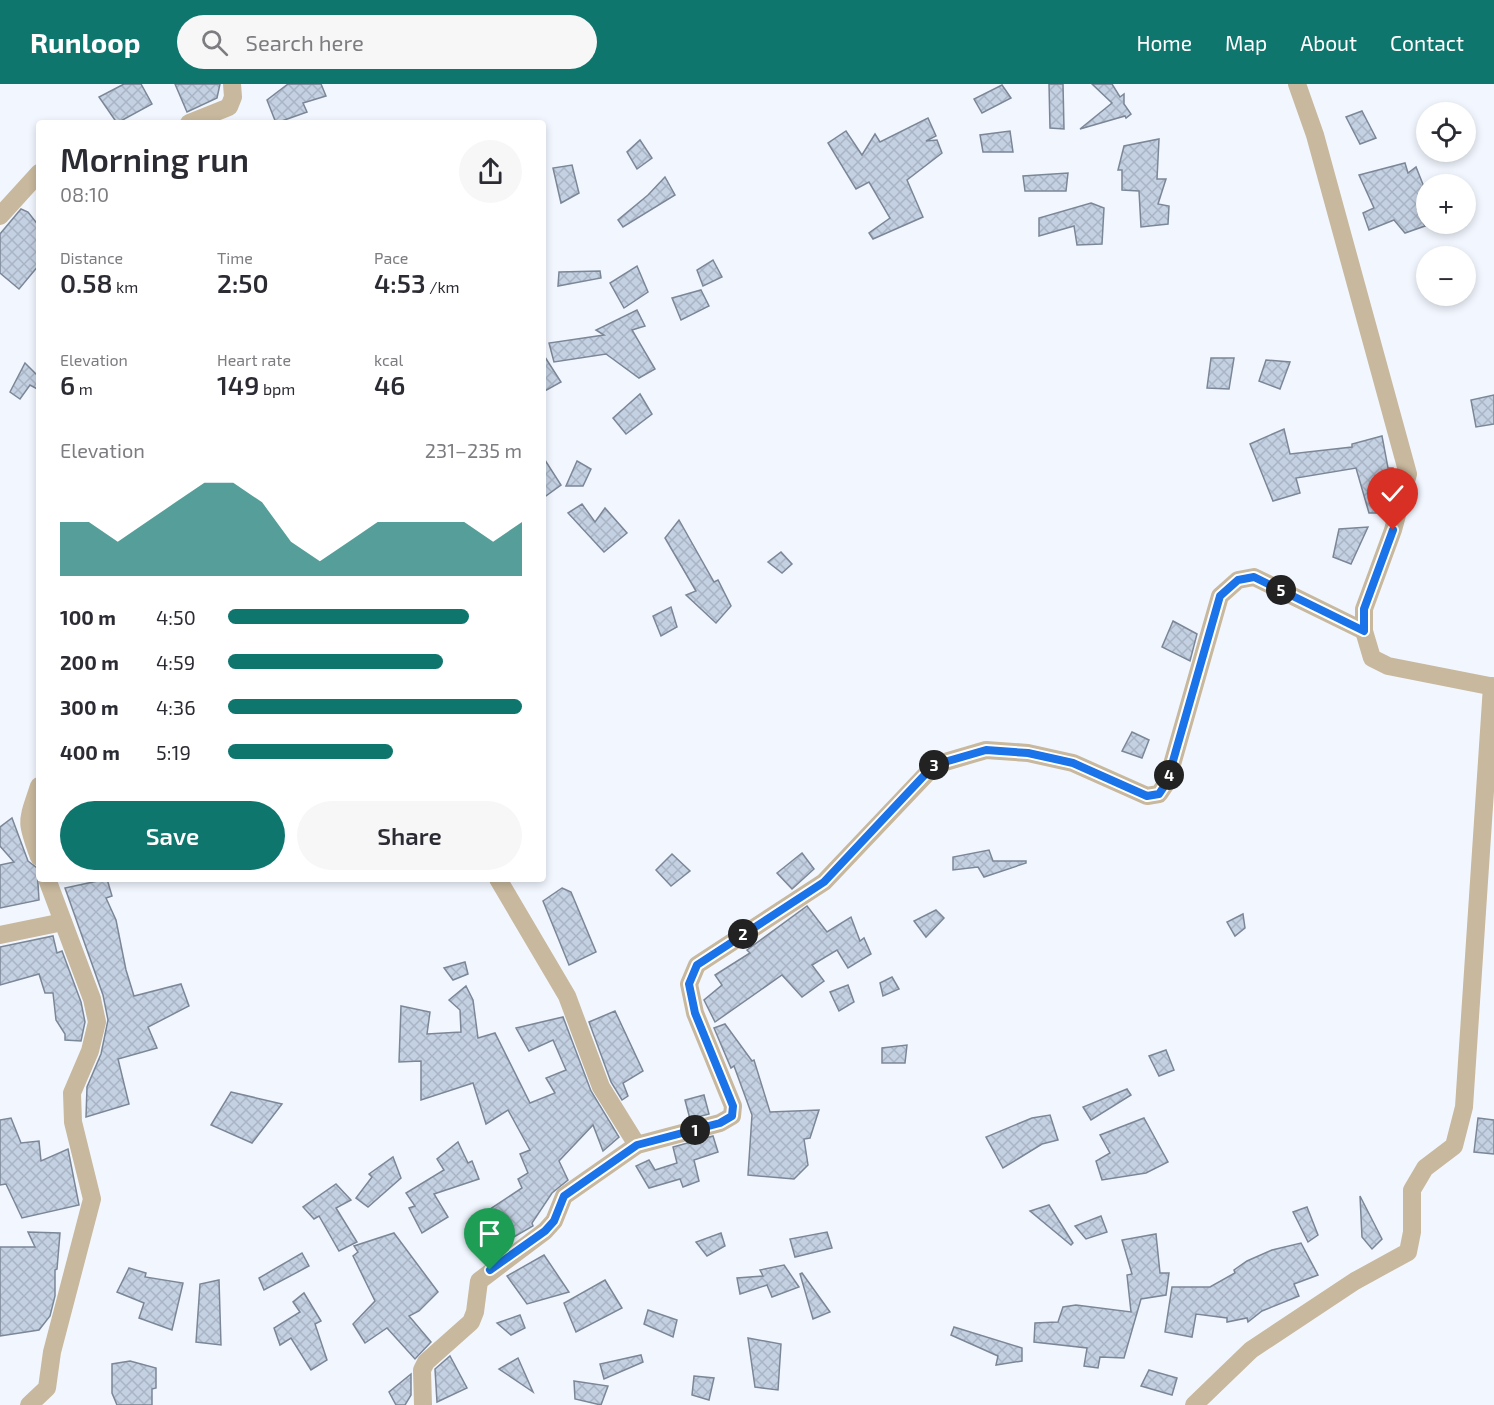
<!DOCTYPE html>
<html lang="en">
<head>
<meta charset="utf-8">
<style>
	:root { --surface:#fff; --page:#f7f7f7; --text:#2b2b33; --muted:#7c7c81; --accent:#0f766e }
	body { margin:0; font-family:"Exo 2",sans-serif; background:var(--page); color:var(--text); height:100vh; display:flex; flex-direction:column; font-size:22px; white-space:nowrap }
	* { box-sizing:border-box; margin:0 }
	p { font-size:20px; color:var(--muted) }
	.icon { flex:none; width:33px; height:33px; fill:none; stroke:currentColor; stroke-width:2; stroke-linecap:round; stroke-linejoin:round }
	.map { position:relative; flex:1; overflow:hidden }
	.details { position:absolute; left:36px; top:36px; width:510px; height:762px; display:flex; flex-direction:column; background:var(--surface); border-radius:6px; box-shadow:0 3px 9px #0003 }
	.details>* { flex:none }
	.tools { position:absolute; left:1416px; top:18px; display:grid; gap:12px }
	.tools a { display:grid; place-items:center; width:60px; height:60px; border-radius:50%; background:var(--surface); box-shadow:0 3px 9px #0003; font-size:30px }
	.pin { position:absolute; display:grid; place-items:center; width:51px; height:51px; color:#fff; margin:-62px -26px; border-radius:50% 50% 50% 0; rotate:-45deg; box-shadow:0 0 6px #0007 }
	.pin .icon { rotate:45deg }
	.km { position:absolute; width:30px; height:30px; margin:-15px; border-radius:50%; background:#222; color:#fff; font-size:16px; line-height:30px; text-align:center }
	.round { display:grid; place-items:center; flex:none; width:63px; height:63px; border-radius:32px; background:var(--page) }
	.summary { display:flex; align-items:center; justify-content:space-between; height:102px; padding:0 24px }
	h1 { font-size:33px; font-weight:600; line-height:45px }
	.stats { display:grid; grid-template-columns:repeat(3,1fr); gap:9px; height:102px; padding:6px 24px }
	.stats div { display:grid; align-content:center }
	.stats b { font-size:26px; font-weight:600 }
	.stats small { font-size:16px; font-weight:400 }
	.stats p { font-size:16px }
	.chart { height:168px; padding:12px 24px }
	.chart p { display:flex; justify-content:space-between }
	.chart svg { width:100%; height:108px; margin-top:6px; fill:var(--accent); opacity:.7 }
	.button { display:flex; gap:12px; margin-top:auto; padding:12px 24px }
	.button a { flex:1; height:69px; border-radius:36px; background:var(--accent); color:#fff; font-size:24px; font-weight:600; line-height:69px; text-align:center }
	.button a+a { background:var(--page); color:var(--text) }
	ul { padding:0 24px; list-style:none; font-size:20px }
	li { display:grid; grid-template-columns:96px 72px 1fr; align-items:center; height:45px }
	li i { height:15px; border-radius:8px; background:var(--accent) }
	header { display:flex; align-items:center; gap:36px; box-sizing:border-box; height:84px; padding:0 30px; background:var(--accent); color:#fff }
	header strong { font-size:28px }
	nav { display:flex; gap:33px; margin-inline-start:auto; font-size:21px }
	.search { width:420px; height:54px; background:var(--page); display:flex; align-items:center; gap:15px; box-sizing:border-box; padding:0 21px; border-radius:33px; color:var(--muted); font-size:22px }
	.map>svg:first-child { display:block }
</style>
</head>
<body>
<header>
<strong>Runloop</strong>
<div class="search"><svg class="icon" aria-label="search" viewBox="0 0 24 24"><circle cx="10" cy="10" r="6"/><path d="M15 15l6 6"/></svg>Search here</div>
<nav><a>Home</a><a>Map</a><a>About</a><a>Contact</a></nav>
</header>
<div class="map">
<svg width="1494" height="1321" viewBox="0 0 1494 1321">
	<defs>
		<pattern id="building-cross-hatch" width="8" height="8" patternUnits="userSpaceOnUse" patternTransform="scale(1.5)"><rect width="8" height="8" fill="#c4d1e3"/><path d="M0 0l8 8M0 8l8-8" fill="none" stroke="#a9b4c4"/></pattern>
	</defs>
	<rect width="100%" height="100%" fill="#f2f7ff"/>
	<g fill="url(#building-cross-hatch)" stroke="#7b8797" stroke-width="1.5">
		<polygon points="124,0 141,0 152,20 117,39 99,13"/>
		<polygon points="175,0 220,0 217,14 187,28"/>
		<polygon points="288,0 321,0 326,12 303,19 307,28 276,39 267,16"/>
		<polygon points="1049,0 1063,0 1064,45 1050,44"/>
		<polygon points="1092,0 1112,0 1120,13 1124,10 1124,20 1131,30 1126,34 1125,32 1080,45 1112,19"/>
		<polygon points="1002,1 1011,14 982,29 974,15"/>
		<polygon points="1362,27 1376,54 1360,60 1346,33"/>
		<polygon points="928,34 936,52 926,57 937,56 942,69 907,96 923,133 873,155 869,149 890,134 869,98 856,105 828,59 846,47 862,71 875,50 880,58"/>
		<polygon points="1010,47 1013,68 983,68 980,51"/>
		<polygon points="1159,55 1157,95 1166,95 1158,120 1169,122 1168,140 1141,143 1139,107 1122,106 1122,86 1118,86 1124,62"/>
		<polygon points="640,56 652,74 637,85 627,68"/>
		<polygon points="1405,79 1408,89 1416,83 1426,108 1426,120 1417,125 1425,142 1405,149 1394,136 1369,146 1363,129 1374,124 1359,91"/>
		<polygon points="572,81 579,109 561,119 553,84"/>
		<polygon points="1068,89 1066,107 1025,107 1023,92"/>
		<polygon points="665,93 675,111 623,143 618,136 648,111"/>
		<polygon points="1091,119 1104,124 1102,160 1077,161 1074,142 1039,152 1039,134"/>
		<polygon points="21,125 28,128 39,142 39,181 19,205 0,189 0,150"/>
		<polygon points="713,176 722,193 703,202 697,186"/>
		<polygon points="637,182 648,208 624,224 610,199"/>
		<polygon points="600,187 601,194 558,202 559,188"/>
		<polygon points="701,206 709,222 681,236 672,214"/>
		<polygon points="637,226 645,242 632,246 655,285 639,294 606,270 554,278 549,259 604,251 596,246"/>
		<polygon points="543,270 561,298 543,308"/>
		<polygon points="1211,274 1234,274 1229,305 1207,304"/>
		<polygon points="1266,276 1290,278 1280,305 1259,297"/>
		<polygon points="25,279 39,293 39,306 30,301 20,315 10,308"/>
		<polygon points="640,310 652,330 626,350 613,334"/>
		<polygon points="1494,311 1494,340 1476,343 1471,316"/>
		<polygon points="1284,345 1290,370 1352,363 1352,360 1382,352 1388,384 1393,384 1392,407 1386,429 1369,429 1356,384 1296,394 1300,409 1273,417 1250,360"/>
		<polygon points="543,373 561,401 543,414"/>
		<polygon points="577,377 591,385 583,402 566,402"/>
		<polygon points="582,420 595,438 605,424 627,449 604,468 568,429"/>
		<polygon points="679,436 714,498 718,496 731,522 716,539 686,511 696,507 665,454"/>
		<polygon points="1368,443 1351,480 1333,473 1339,445"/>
		<polygon points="781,468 792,480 782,489 768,478"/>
		<polygon points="671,523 677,543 661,552 653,532"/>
		<polygon points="1173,537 1197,550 1190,577 1162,563"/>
		<polygon points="1132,648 1149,656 1142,674 1122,667"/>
		<polygon points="12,734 28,777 37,784 39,816 0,824 0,781 14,778 0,762 0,743"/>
		<polygon points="989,766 993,777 1026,777 1026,779 984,793 978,783 953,786 953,773"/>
		<polygon points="802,769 814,785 792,805 777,789"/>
		<polygon points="672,770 690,787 671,802 656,786"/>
		<polygon points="107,795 112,812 106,814 116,836 126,886 134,912 181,900 189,922 148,943 157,964 118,975 129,1020 86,1033 87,1003 101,970 108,936 103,911 65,804"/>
		<polygon points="562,804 571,808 596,868 569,881 543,817"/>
		<polygon points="807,822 827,848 851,833 860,857 864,854 871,870 848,884 837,866 812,881 824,897 802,913 782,891 715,938 704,916 722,901 715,891 750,869 747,866"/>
		<polygon points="936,826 944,834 926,853 914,837"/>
		<polygon points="1243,830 1245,844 1235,852 1227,838"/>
		<polygon points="53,852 57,869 62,867 81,918 85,938 81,957 65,956 65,950 56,936 53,909 45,909 39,890 0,901 0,863"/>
		<polygon points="465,878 468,890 453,896 444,884"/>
		<polygon points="892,893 899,905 883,912 880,899"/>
		<polygon points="848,901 854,918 839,927 830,908"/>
		<polygon points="466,902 473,916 478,954 495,949 530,1019 555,1009 546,994 566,986 553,956 529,967 516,944 563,933 591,1007 619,1053 603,1067 593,1041 559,1077 568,1096 552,1109 532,1139 533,1142 495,1164 475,1135 522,1104 518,1095 528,1089 520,1070 530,1066 508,1026 486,1040 473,999 421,1016 421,977 399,978 401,922 430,928 427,950 461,948 460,926 449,916"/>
		<polygon points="615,927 643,987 623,999 628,1012 622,1016 611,998 589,938"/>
		<polygon points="725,940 752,977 754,976 770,1028 819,1026 810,1054 804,1055 808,1081 794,1095 748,1091 752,1031 734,982 731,984 714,944"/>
		<polygon points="907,961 905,979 882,979 882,964"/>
		<polygon points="1166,966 1174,986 1159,992 1149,972"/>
		<polygon points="1127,1005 1131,1011 1091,1036 1083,1023"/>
		<polygon points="231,1008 282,1020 252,1059 211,1041"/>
		<polygon points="704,1011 709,1030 690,1035 685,1016"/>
		<polygon points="1050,1031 1058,1056 1042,1060 1003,1084 986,1053 1032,1034"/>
		<polygon points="11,1034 21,1059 39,1057 41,1077 68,1065 79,1121 22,1134 6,1100 0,1101 0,1036"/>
		<polygon points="1144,1034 1168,1078 1146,1089 1102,1096 1096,1077 1110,1069 1100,1051"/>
		<polygon points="1478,1034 1494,1036 1494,1070 1474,1068"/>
		<polygon points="713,1052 718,1068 694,1076 699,1097 683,1103 680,1095 649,1104 636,1082 649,1076 655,1086 677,1079 673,1063"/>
		<polygon points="458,1058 468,1079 472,1077 479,1095 434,1110 448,1133 422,1149 409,1124 415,1122 406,1109 444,1086 437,1075"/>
		<polygon points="393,1073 401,1094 368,1123 356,1114 372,1093 369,1090"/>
		<polygon points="336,1100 351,1116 336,1124 357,1158 339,1167 319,1132 314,1135 303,1123"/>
		<polygon points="1360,1112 1382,1155 1372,1165 1362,1153"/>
		<polygon points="1049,1121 1073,1159 1071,1161 1030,1127"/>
		<polygon points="1307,1123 1318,1151 1308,1158 1293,1128"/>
		<polygon points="1101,1132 1107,1148 1086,1155 1075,1142"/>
		<polygon points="28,1148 60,1149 57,1185 55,1186 55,1212 50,1232 39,1246 0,1252 0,1163 35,1163"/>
		<polygon points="827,1148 832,1164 795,1173 790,1155"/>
		<polygon points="394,1149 438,1208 419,1227 409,1232 431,1258 415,1275 387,1244 365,1259 353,1240 375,1217 353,1172 358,1168 354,1162"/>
		<polygon points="721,1149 725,1162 707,1172 696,1158"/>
		<polygon points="1156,1150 1160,1189 1169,1189 1166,1211 1141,1215 1124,1274 1100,1273 1098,1284 1084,1282 1087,1264 1034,1258 1035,1239 1058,1238 1063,1223 1076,1221 1131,1228 1127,1191 1132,1190 1122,1156"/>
		<polygon points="1301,1159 1318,1191 1294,1200 1299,1212 1262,1227 1248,1238 1247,1234 1227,1238 1227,1234 1196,1230 1192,1253 1165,1248 1172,1203 1210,1203 1235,1189 1234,1186 1247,1177 1272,1166"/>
		<polygon points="302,1169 309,1182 264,1206 259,1194"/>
		<polygon points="544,1171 569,1208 527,1220 507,1192"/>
		<polygon points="784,1181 799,1203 772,1213 767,1201 740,1210 737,1194 763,1192 760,1186"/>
		<polygon points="129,1184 146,1189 145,1193 183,1199 172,1246 139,1234 144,1219 117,1208"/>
		<polygon points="802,1189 830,1228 813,1235 800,1190"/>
		<polygon points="219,1196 221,1261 196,1258 200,1200"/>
		<polygon points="605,1196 622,1224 576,1248 564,1219"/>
		<polygon points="304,1209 321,1237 315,1240 327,1276 311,1286 291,1254 280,1261 274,1244 300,1228 293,1218"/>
		<polygon points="648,1226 677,1236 673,1253 644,1240"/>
		<polygon points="520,1231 525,1244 511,1251 497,1239"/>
		<polygon points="954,1243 1022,1264 1022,1277 996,1281 998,1272 951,1251"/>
		<polygon points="748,1254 781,1260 778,1306 755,1303"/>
		<polygon points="641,1271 643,1278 604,1295 600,1280"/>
		<polygon points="450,1272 467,1304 437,1318 435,1285"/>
		<polygon points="518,1274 533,1308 499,1285"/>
		<polygon points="130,1277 156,1284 156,1304 152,1305 152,1321 117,1321 112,1309 112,1280"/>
		<polygon points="1149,1286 1177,1294 1172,1311 1141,1302"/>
		<polygon points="411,1290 411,1311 405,1321 396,1321 389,1308"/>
		<polygon points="694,1292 714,1294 709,1316 692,1311"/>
		<polygon points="574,1297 608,1302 601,1321 575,1315"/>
	</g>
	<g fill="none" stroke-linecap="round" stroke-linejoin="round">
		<g stroke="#c8b89d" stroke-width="18">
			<polyline points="1297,0 1315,51 1408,390 1393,446 1364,525 1364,547 1372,574 1388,582 1494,603"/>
			<polyline points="189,39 229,23 233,13 232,0"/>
			<polyline points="0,132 39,89"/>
			<path d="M 39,702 C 27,739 25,735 39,773"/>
			<polyline points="498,795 567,912 601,1003 637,1061"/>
			<polyline points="0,851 63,838"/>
			<polyline points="29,1321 47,1304 52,1268 92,1115 73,1038 72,1009 90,967 97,938 92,915 47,795"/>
			<polyline points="423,1321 422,1286 426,1278 471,1238 475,1228 479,1197 545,1147 554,1137 564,1112 637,1061 720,1039 732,1032 733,1022 695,929 689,900 697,881 824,798 935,681 986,666 1028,669 1073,679 1147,712 1159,710 1167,698 1220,512 1238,496 1254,493 1364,547"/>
			<polyline points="1194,1321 1251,1266 1355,1197 1408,1168 1412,1148 1412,1106 1425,1084 1454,1062 1464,1023 1492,602"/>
		</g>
	</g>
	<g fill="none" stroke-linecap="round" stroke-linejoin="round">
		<g stroke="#fff" stroke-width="12">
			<polyline id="route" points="490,1186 545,1147 554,1137 564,1112 637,1061 720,1039 732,1032 733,1022 695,929 689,900 697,881 824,798 934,681 986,666 1028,669 1073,679 1147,712 1159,710 1167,698 1220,512 1238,496 1254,493 1364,547 1364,525 1393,446"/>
		</g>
		<use href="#route" stroke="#1a73e8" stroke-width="8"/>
	</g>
</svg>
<div class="tools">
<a><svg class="icon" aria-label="locate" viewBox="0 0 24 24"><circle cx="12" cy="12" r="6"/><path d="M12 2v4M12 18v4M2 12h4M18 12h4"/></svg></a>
<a>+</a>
<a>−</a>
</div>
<div class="pin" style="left:490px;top:1186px;background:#1e9e55"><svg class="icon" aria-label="arrive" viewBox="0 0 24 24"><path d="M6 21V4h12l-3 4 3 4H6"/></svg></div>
<div class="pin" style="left:1393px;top:446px;background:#d93025"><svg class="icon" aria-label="check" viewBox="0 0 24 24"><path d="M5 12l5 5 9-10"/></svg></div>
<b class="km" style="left:695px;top:1046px">1</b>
<b class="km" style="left:743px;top:850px">2</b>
<b class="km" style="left:934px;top:681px">3</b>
<b class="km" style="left:1169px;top:691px">4</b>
<b class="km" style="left:1281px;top:506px">5</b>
<section class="details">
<div class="summary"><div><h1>Morning run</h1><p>08:10</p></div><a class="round"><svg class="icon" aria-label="share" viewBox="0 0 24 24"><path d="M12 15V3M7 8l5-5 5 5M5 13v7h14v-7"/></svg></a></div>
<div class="stats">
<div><p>Distance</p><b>0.58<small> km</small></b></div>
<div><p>Time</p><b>2:50</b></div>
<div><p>Pace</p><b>4:53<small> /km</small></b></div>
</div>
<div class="stats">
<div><p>Elevation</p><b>6<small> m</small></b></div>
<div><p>Heart rate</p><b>149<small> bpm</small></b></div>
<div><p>kcal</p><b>46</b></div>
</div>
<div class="chart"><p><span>Elevation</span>231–235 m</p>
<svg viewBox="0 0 160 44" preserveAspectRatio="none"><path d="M0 44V22L10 22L20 30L30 22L40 14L50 6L60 6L70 14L80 30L90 38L100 30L110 22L120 22L130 22L140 22L150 30L160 22V44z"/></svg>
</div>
<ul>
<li><b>100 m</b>4:50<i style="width:82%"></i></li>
<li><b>200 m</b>4:59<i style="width:73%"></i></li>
<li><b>300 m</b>4:36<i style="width:100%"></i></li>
<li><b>400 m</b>5:19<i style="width:56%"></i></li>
</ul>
<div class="button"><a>Save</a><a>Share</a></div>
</section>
</div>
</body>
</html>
